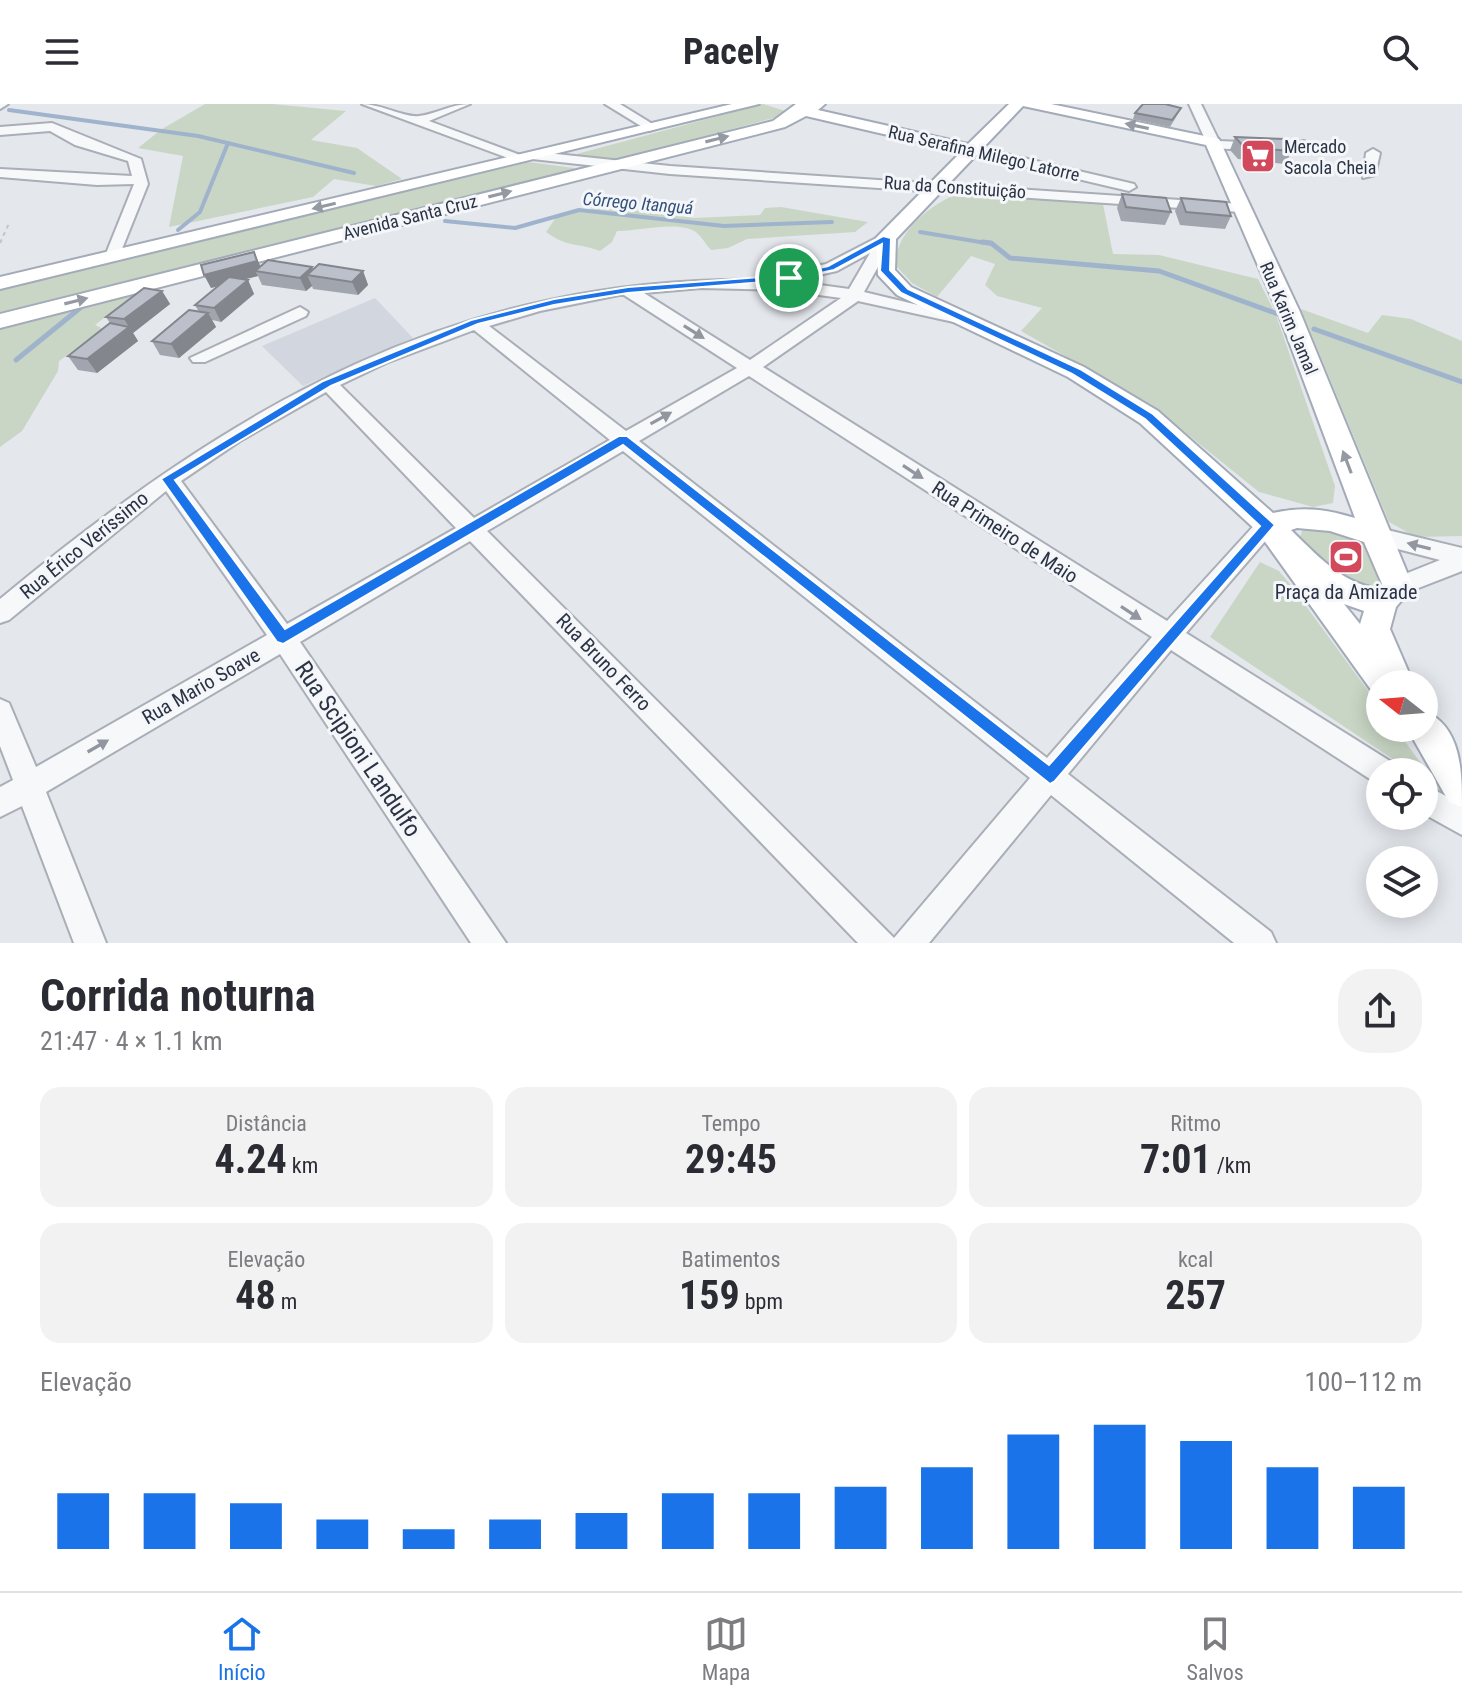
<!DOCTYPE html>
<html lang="pt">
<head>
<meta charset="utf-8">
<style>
	:root { --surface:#fff; --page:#f2f2f3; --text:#2b2b33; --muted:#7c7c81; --line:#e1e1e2; --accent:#1a73e8 }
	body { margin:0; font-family:"Roboto Condensed",sans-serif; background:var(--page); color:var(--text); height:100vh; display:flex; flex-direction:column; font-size:30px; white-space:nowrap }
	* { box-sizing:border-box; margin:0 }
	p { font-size:26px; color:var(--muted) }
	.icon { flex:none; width:44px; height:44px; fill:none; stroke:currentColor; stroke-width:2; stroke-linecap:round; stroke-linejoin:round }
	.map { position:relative; height:839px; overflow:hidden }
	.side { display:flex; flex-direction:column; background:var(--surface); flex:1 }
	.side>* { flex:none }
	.needle { width:52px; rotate:287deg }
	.buttons { position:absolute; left:1366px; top:566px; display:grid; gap:16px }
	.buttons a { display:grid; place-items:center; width:72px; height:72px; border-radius:50%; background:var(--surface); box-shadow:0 4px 20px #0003; font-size:40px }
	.pin { position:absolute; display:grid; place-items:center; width:68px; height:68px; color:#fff; margin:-34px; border:4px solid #fff; border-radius:50%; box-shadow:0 2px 8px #0007 }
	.round { display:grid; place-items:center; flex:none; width:84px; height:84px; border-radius:32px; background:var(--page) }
	.summary { display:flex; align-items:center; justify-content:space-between; height:136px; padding:0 40px }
	h1 { font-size:44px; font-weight:700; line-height:60px }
	.figures { display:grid; grid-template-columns:repeat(3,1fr); gap:12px; height:136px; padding:8px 40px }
	.figures div { display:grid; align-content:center; border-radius:20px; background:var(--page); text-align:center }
	.figures b { font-size:40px; font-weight:700 }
	.figures small { font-size:22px; font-weight:400 }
	.figures p { font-size:22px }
	.chart { height:224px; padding:16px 40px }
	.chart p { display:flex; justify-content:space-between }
	.chart svg { width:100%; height:144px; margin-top:8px; stroke:var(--accent); stroke-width:6 }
	header { display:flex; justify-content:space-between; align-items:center; height:104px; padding:0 40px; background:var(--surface); font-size:36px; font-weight:700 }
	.menu { display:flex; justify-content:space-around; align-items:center; height:112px; border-top:2px solid var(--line); background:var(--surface); font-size:22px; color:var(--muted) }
	.menu a { display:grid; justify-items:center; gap:4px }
	.menu .active { color:var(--accent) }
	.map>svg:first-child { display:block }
</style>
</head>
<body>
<header><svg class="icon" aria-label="menu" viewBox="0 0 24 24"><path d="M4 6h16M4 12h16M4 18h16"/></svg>Pacely<svg class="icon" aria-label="search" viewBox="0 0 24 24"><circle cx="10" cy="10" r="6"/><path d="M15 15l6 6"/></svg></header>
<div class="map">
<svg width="1462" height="839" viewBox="0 0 1462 839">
	<rect width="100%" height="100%" fill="#e4e7ec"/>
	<polygon fill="#d2d6de" points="375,194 413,234 303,282 262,242"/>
	<g fill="#c9d6c5">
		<polygon points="205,0 272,0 346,7 311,36 357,44 402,75 376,82 334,75 313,93 169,123 183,52 138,44 162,25"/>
		<polygon points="763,0 792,9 624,54 605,55 573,51"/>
		<polygon points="528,58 574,64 575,67 0,208 0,184"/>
		<path d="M 966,88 L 1103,100 L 1113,150 L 1159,151 L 1258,175 L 1276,211 L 1335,382 L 1333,399 L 1313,403 L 1259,388 L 1151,301 L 1021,227 L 1042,204 L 997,192 L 985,181 L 995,160 L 971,152 L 937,193 L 912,179 L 896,162 C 892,130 937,93 966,88 Z"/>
		<path d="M 605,102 L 694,114 L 760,111 L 765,104 L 781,103 L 868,118 L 855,128 L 747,135 L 728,144 L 711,146 C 706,141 704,136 699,131 C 685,114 636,128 617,127 L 612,138 L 600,147 C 576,138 568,144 546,128 L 557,112 Z"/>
		<polygon points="137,188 95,221 103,225 59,257 58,267 22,327 0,343 0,224"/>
		<polygon points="1301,205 1368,229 1382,211 1411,215 1462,237 1462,432 1416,433 1389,418"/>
		<path d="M 1303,424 C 1342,424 1375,431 1379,476 L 1365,486 L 1338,474 L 1300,433 Z"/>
		<polygon points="1260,458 1279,467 1289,479 1380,603 1380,624 1395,624 1442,688 1424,676 1424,668 1412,668 1210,533"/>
	</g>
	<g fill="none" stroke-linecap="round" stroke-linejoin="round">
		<g stroke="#9fb4cc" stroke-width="4">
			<polyline points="9,6 198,32 354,69"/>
			<polyline points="445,117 515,124 579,106 724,122 832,118"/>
			<polyline points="178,126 200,108 228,39"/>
			<polyline points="920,128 992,140"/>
		</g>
		<g stroke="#9fb4cc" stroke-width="5">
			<polyline points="982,138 991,139 1010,154 1159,167 1278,210"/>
			<polyline points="1314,225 1462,278"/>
			<polyline points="16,256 85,200"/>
		</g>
		<g stroke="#a9aeb7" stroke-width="4">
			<g id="minor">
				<polygon points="0,0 8,0 0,5"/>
				<path d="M 362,0 C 381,0 405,14 419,12 C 437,10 451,0 470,0 L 429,17 L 531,55 L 519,58 Z"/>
				<polygon points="605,0 620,0 659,24 649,27"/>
				<polygon points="1189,0 1201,0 1219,37 1291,40 1304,37 1310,41 1291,48 1209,44"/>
				<polygon points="52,19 141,55 148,80 118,155 105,152 134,80 97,81 0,73 0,65 132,72 128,57 75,41 50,27 0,31 0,23"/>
				<polygon points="972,42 1134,80 1136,83 1129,87 967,49 967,43"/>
				<polygon points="1373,45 1380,49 1375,71 1363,74 1366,49"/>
				<polygon points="537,48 670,62 1240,100 1247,104 1240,108 670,70 532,55 530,52"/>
				<path d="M 886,129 L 894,134 L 864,188 L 972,214 L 972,222 L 858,197 L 763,263 L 1167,517 L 1260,415 L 1268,413 L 1279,421 L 1186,529 L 1393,659 L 1397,668 L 1380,668 L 1380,680 L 1373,677 L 1171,546 L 1068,670 L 1271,828 L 1276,839 L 1234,839 L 1051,691 L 929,839 L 858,839 L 470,437 L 300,538 L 506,839 L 471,839 L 280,550 L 46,688 L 106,839 L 74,839 L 22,702 L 0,713 L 0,683 L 13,676 L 0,642 L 0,595 L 9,599 L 36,663 L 267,531 L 166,387 L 9,516 L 0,519 L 0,495 C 234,301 458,169 771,176 L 772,172 L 826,160 ZM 870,149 L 849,185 L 791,177 L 837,167 ZM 701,184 L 782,186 L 841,194 L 750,256 L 644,189 ZM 619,191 L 624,191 L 737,264 L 626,327 L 489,222 L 540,207 ZM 474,226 L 610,336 L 474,414 L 340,281 L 386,259 ZM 749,272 L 1152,533 L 1047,654 L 639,337 ZM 326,288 L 456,424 L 287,520 L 181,377 L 240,337 ZM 623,347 L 1030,674 L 894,834 L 487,427 Z"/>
				<polygon points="300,203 308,208 306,212 205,258 193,258 190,254"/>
				<polygon points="1375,423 1462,444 1462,467 1398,492 1390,490 1386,483 1390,476 1440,456 1367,437 1364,431 1367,425"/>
				<polygon points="1424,680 1462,701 1462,731 1424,710"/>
			</g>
		</g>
		<g stroke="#a3abb8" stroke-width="4">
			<g id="major">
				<polygon points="732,0 759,0 0,185 0,173"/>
				<path d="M 796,0 L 825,0 L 818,6 L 968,40 L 1009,0 L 1051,0 L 1219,35 L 1300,208 L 1413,483 L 1396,503 L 1390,525 L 1409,569 L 1405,579 L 1380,580 L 1380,592 L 1374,590 L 1258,428 L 1140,319 L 1068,273 L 897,191 L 878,171 L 876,134 L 961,48 L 806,12 L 785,23 L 0,224 L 0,210 L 773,17 ZM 1023,2 L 1206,41 L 1278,208 L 1355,414 C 1326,405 1302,402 1273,409 L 1158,307 L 1084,263 L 911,183 L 895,166 L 896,135 ZM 1297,424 L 1330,427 L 1364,438 L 1382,480 L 1376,484 C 1341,479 1315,449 1291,426 ZM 1344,500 L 1364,507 L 1360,520 Z"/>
				<path d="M 1424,607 C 1462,622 1462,669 1462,703 L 1449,698 L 1407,624 L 1424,624 Z"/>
			</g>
		</g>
		<polyline stroke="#c2c5cb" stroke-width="2" stroke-dasharray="4 4" stroke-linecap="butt" points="0,139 10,117"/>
		<use href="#minor" fill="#f7f8fa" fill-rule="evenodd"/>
		<use href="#major" fill="#fff" fill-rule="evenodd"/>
	</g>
	<g fill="#a1a5ae">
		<polygon points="1181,4 1178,10 1170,23 1133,15 1135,9"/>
		<polygon points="1235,33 1292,47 1285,60 1238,55 1230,46"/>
		<polygon points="1122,90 1171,108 1165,121 1121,117 1117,104"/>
		<polygon points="1181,94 1231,112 1225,125 1180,121 1175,107"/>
		<polygon points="261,163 312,163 313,166 363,167 368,181 358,191 313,185 312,182 306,187 262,181 258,172 244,175 248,176 254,190 221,218 212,216 216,223 179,254 160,251 152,237 199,208 195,201 218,182 211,184"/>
		<polygon points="162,187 170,200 133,229 138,237 97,269 78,266 68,252 110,219 106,213"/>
	</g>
	<g fill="#83868d">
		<polygon points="254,148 264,170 263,168 255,167 258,172 211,184 204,171"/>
		<polygon points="312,163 316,172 307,171 312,182 306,187 300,174"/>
		<polygon points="363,167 368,181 358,191 352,178"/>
		<polygon points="248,176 254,190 221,218 214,204"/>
		<polygon points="162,187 170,200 133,229 138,237 97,269 87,255 129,223 124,215"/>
		<polygon points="208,209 216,223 179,254 171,240"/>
	</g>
	<g fill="#bbc0ca" stroke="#83868d" stroke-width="2">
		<polygon points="1143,0 1165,0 1181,4 1172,16 1135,9"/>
		<polygon points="1235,33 1285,35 1292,47 1244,43"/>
		<polygon points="1122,90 1166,94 1171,108 1126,103"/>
		<polygon points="1181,94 1226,98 1231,112 1186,108"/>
		<polygon points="254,148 257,157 204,171 201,161"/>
		<polygon points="268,156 312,163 300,174 255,167"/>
		<polygon points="319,160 363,167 352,178 307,171"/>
		<polygon points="229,173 248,176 214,204 195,201"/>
		<polygon points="144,184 162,187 124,215 106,213"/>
		<polygon points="189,206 208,209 171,240 152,237"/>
		<polygon points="110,219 129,223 87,255 68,252"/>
	</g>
	<defs><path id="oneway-solid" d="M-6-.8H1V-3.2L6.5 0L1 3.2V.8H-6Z" transform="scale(2)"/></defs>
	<g fill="#959aa2">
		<use href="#oneway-solid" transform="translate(1137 22) rotate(-168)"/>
		<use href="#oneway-solid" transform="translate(717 35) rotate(-14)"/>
		<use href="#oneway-solid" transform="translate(500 90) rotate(-14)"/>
		<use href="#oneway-solid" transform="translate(324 102) rotate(167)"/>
		<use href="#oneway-solid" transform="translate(76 197) rotate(-14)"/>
		<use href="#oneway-solid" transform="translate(1347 358) rotate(-111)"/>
	</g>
	<g fill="#9196a0">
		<use href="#oneway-solid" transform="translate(694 228) rotate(32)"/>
		<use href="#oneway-solid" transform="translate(661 314) rotate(-29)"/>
		<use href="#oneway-solid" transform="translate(913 368) rotate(33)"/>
		<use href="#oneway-solid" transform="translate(1419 442) rotate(-166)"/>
		<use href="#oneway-solid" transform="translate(1131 509) rotate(33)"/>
		<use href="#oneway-solid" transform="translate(98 642) rotate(-30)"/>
	</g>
	<path fill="#1a73e8" stroke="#fff" stroke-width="2" fill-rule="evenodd" d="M 883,132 L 891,134 L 890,166 L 908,185 L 1080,265 L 1153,310 L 1275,421 L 1055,677 L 1050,680 L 623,341 L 283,540 L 277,538 L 161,375 L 323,277 L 471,216 L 554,195 L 628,183 L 789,171 L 828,162 ZM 882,140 L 880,167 L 901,189 L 1072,270 L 1145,315 L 1260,422 L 1049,661 L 627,332 L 619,332 L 285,525 L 175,376 L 331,282 L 478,220 L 554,201 L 628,189 L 789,176 L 834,166 Z"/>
	<defs>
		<g id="supermarket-square" transform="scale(1.8)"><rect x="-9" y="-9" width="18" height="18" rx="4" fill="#d1495b" stroke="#f4f6f9"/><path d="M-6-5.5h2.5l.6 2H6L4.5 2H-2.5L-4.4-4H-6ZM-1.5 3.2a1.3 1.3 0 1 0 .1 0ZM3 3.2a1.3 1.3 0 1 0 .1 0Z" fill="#fff"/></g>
		<g id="stadium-square" transform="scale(1.8)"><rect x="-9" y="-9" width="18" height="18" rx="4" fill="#d1495b" stroke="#f4f6f9"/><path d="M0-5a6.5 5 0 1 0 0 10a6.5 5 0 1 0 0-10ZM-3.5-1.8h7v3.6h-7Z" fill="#fff"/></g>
	</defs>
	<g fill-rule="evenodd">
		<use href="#supermarket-square" x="1258" y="52"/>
		<use href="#stadium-square" x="1346" y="453"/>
	</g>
	<g text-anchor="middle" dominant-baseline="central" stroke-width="6" stroke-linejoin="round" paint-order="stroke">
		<g font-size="18" fill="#2b3445" stroke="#f4f6f9" text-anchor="start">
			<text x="1284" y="42">Mercado<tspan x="1284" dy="21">Sacola Cheia</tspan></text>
		</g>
		<g font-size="18" fill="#2b3445" stroke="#f4f6f9">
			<text transform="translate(984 49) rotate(13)">Rua Serafina Milego Latorre</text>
			<text transform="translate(955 83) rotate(4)">Rua da Constituição</text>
			<text transform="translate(410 113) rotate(-14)">Avenida Santa Cruz</text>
			<text transform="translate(1289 214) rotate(67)">Rua Karim Jamal</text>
		</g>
		<g font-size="18" font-style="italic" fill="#34527a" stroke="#f4f6f9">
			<text transform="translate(638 99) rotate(5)">Córrego Itanguá</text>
		</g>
		<g font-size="20" fill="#2b3445" stroke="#f4f6f9">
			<text transform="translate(1005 428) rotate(33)">Rua Primeiro de Maio</text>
			<text transform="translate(84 441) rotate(-39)">Rua Érico Veríssimo</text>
			<text transform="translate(604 558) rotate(46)">Rua Bruno Ferro</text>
			<text transform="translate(201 582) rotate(-30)">Rua Mario Soave</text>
		</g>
		<g font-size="20" fill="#2b3445" stroke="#f4f6f9">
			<text x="1346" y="488">Praça da Amizade</text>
		</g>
		<g font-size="24" fill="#2b3445" stroke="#f4f6f9">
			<text transform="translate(358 645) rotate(56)">Rua Scipioni Landulfo</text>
		</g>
	</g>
</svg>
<div class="buttons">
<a><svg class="needle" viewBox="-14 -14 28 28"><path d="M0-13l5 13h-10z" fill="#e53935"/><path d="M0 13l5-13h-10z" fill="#7c7c81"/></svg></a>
<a><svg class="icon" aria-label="locate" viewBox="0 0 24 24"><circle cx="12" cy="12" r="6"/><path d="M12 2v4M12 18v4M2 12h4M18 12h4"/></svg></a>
<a><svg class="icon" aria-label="layers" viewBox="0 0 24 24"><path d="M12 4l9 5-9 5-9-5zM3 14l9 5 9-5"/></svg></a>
</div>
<div class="pin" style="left:789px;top:174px;background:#1e9e55"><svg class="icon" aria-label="arrive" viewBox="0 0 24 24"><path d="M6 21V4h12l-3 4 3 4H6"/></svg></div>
</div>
<section class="side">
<div class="summary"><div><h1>Corrida noturna</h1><p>21:47 · 4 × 1.1 km</p></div><a class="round"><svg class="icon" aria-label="share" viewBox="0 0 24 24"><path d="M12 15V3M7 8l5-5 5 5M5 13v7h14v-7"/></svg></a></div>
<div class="figures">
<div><p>Distância</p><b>4.24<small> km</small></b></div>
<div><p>Tempo</p><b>29:45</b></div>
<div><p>Ritmo</p><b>7:01<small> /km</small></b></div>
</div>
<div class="figures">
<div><p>Elevação</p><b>48<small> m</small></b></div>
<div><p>Batimentos</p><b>159<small> bpm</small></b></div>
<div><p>kcal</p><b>257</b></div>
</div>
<div class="chart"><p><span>Elevação</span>100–112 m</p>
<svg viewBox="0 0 160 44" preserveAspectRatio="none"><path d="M5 44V27M15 44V27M25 44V30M35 44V35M45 44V38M55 44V35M65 44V33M75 44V27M85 44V27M95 44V25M105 44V19M115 44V9M125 44V6M135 44V11M145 44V19M155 44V25"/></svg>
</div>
</section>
<nav class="menu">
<a class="active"><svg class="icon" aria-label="home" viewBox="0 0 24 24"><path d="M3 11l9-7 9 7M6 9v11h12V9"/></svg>Início</a>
<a><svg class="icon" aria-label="map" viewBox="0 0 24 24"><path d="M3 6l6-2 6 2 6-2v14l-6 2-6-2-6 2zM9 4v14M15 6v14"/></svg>Mapa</a>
<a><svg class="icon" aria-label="saved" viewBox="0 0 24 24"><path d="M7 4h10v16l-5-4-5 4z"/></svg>Salvos</a>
</nav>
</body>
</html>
